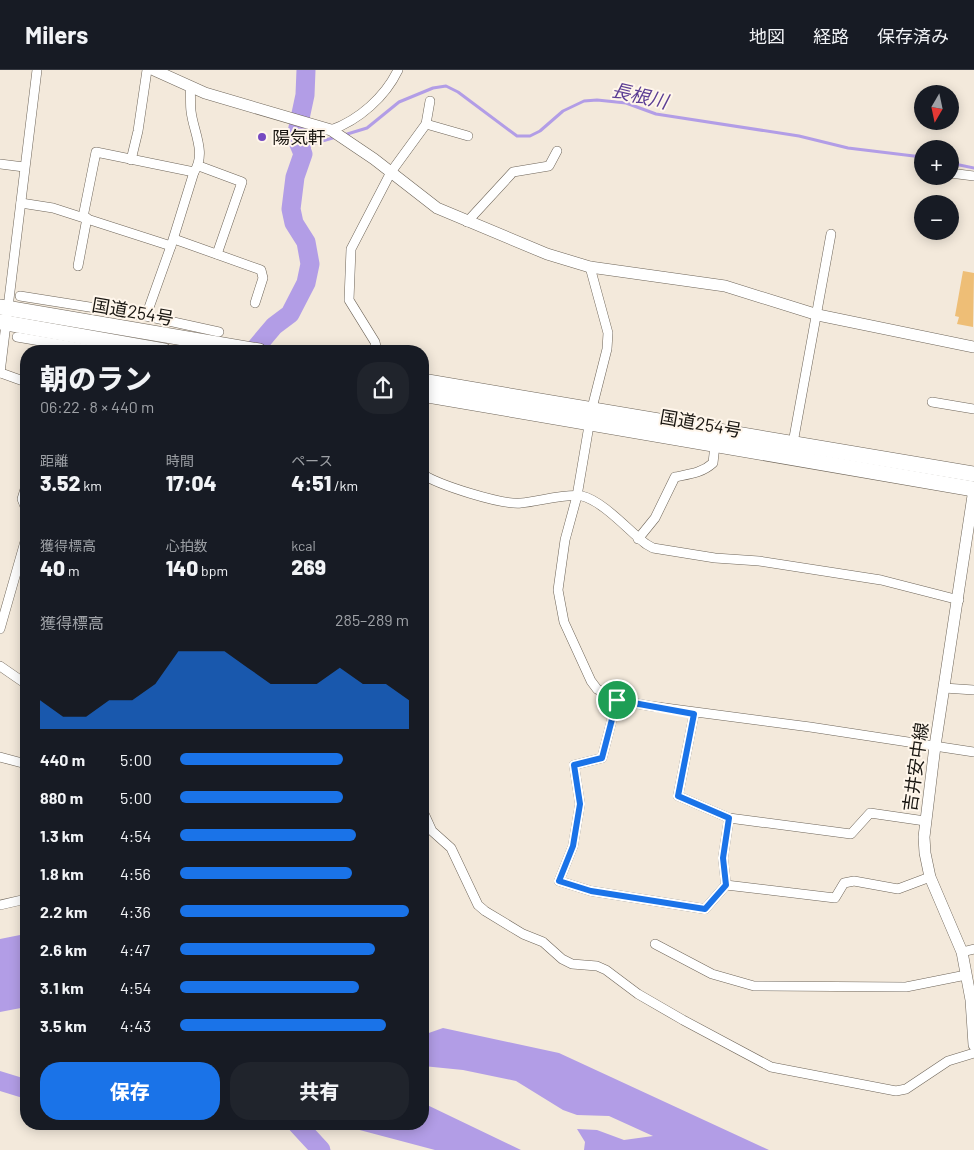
<!DOCTYPE html>
<html lang="ja">
<head>
<meta charset="utf-8">
<style>
	:root { --surface:#171b24; --page:#20242c; --text:#f1f3f6; --muted:#9ea1a6; --line:#363941; --accent:#1a73e8 }
	body { margin:0; font-family:Barlow,"Noto Sans JP",sans-serif; background:var(--page); color:var(--text); height:100vh; display:flex; flex-direction:column; font-size:19px; white-space:nowrap }
	* { box-sizing:border-box; margin:0 }
	p { font-size:16px; color:var(--muted) }
	.icon { flex:none; width:28px; height:28px; fill:none; stroke:currentColor; stroke-width:2; stroke-linecap:round; stroke-linejoin:round }
	.map { position:relative; flex:1; overflow:hidden }
	.side { position:absolute; left:20px; top:275px; width:409px; height:785px; display:flex; flex-direction:column; background:var(--surface); border-radius:20px; box-shadow:0 2px 12px #0003 }
	.side>* { flex:none }
	.needle { width:32px; rotate:189deg }
	.tools { position:absolute; left:914px; top:15px; display:grid; gap:10px }
	.tools a { display:grid; place-items:center; width:45px; height:45px; border-radius:50%; background:var(--surface); box-shadow:0 2px 12px #0003; font-size:25px }
	.pin { position:absolute; display:grid; place-items:center; width:42px; height:42px; color:#fff; margin:-21px; border:2px solid #fff; border-radius:50%; box-shadow:0 1px 5px #0007 }
	.round { display:grid; place-items:center; flex:none; width:52px; height:52px; border-radius:20px; background:var(--page) }
	.overview { display:flex; align-items:center; justify-content:space-between; height:85px; padding:0 20px }
	h1 { font-size:28px; font-weight:800; line-height:38px }
	.figures { display:grid; grid-template-columns:repeat(3,1fr); gap:8px; height:85px; padding:5px 20px }
	.figures div { display:grid; align-content:center }
	.figures b { font-size:21px; font-weight:800 }
	.figures small { font-size:14px; font-weight:400 }
	.figures p { font-size:14px }
	.chart { height:140px; padding:10px 20px }
	.chart p { display:flex; justify-content:space-between }
	.chart svg { width:100%; height:90px; margin-top:5px; fill:var(--accent); opacity:.7 }
	.button { display:flex; gap:10px; margin-top:auto; padding:10px 20px }
	.button a { flex:1; height:58px; border-radius:20px; background:var(--accent); color:#fff; font-size:20px; font-weight:800; line-height:58px; text-align:center }
	.button a+a { background:var(--page); color:var(--text) }
	ul { padding:0 20px; list-style:none; font-size:16px }
	li { display:grid; grid-template-columns:80px 60px 1fr; align-items:center; height:38px }
	li i { height:12px; border-radius:6px; background:var(--accent) }
	header { display:flex; align-items:center; gap:30px; box-sizing:border-box; height:70px; padding:0 25px; background:var(--surface); border-bottom:1px solid var(--line) }
	header strong { font-size:24px }
	nav { display:flex; gap:28px; margin-inline-start:auto; font-size:18px }
	.map>svg:first-child { display:block }
</style>
</head>
<body>
<header>
<strong>Milers</strong>
<nav><a>地図</a><a>経路</a><a>保存済み</a></nav>
</header>
<div class="map">
<svg width="974" height="1080" viewBox="0 0 974 1080">
	<rect width="100%" height="100%" fill="#f3e9db"/>
	<g fill="#b29de6">
		<polygon points="20,865 26,865 26,937 0,942 0,869"/>
		<polygon points="443,958 559,983 769,1080 584,1080 585,1072 577,1059 597,1060 624,1070 653,1066 609,1046 577,1045 563,1040 516,1011 463,1000 423,996 423,965"/>
		<polygon points="0,1001 26,1009 26,1029 0,1021"/>
		<polygon points="423,1033 521,1080 435,1080 337,1054 422,1054"/>
	</g>
	<g fill="none" stroke-linecap="round" stroke-linejoin="round">
		<g stroke="#b29de6" stroke-width="3">
			<polyline points="344,65 367,58 399,32 433,18 446,16 458,22 517,66 530,66 540,61 563,41 584,31 597,30 626,33 656,44 799,66 848,78 922,87"/>
			<polyline points="303,84 312,74 336,67"/>
			<polyline points="950,93 974,98"/>
		</g>
		<g stroke="#b29de6" stroke-width="19">
			<polyline points="253,281 274,256 290,244 306,213 310,194 306,172 294,153 291,139 295,107 303,84 296,67 305,25 306,0"/>
			<polyline points="297,1054 321,1080"/>
		</g>
	</g>
	<polygon fill="#eebe76" points="963,201 974,203 973,257 957,254 959,247 955,246"/>
	<g fill="none" stroke-linecap="round" stroke-linejoin="round">
		<g stroke="#6e6559" stroke-width="10">
			<g id="street">
				<polyline points="426,54 468,66"/>
				<path d="M 331,60 C 359,50 385,27 398,0"/>
				<polyline points="131,90 138,61 147,0"/>
				<polyline points="0,94 24,97"/>
				<polyline points="199,96 242,112 217,184"/>
				<polyline points="950,103 974,106"/>
				<polyline points="21,133 53,138 171,176"/>
				<polyline points="83,147 96,82 194,102"/>
				<polyline points="467,152 513,102 549,96 557,81"/>
				<polyline points="174,169 261,200 263,208 255,233"/>
				<polyline points="78,196 87,148"/>
				<polyline points="590,197 608,263 607,279 592,338 577,426 565,470 558,520 564,552 591,611 597,619 617,630 650,636 810,657 974,682"/>
				<polyline points="20,226 146,246 219,262"/>
				<path d="M 146,246 L 171,176 L 194,102 C 207,83 193,61 191,41 C 190,34 191,25 190,17"/>
				<polyline points="17,267 99,281"/>
				<polyline points="377,281 375,272 349,230 351,179 391,102 426,54 430,31"/>
				<polyline points="0,303 37,0"/>
				<polyline points="1,303 26,312"/>
				<polyline points="932,332 974,339"/>
				<polyline points="793,373 831,164"/>
				<path d="M 422,404 C 439,415 501,435 521,433 C 537,432 566,423 582,426 C 603,431 629,461 646,474 L 653,478 L 715,488 L 759,491 L 881,510 L 959,530"/>
				<polyline points="26,416 22,429 26,439"/>
				<path d="M 638,469 L 655,448 L 675,407 C 690,404 702,403 713,393 L 715,375"/>
				<polyline points="0,559 26,468"/>
				<polyline points="0,596 26,614"/>
				<polyline points="944,618 974,620"/>
				<polyline points="617,630 602,688 574,695 580,734 573,776 559,811 591,821 705,839 726,815"/>
				<polyline points="694,644 678,726 729,748 851,764 870,743 925,751"/>
				<polyline points="0,687 26,694"/>
				<polyline points="422,739 432,761 451,778 478,835 485,841 523,864 543,872 562,889 572,894 597,896 606,900 638,924 683,950 771,997 896,1021 906,1019 948,991 974,983"/>
				<polyline points="729,748 723,788 726,815 835,828 844,813 854,811 898,819 930,807"/>
				<polyline points="0,835 26,829"/>
				<polyline points="655,874 712,904 754,916 906,917 966,905"/>
				<polyline points="962,882 974,879"/>
			</g>
		</g>
		<g stroke="#6e6559" stroke-width="12">
			<g id="secondary">
				<polyline points="154,0 205,23 331,60 374,89 437,138 547,184 590,197 725,216 818,245 974,277"/>
				<polyline points="974,419 935,676 924,767 925,783 930,807 962,882 971,930 974,975"/>
			</g>
		</g>
		<g stroke="#6e6559" stroke-width="16">
			<g id="highway">
				<polyline points="0,237 259,281"/>
				<polyline points="0,252 164,281"/>
				<polyline points="422,311 974,404"/>
				<polyline points="422,324 974,419"/>
			</g>
		</g>
		<use href="#street" stroke="#fff" stroke-width="9"/>
		<use href="#secondary" stroke="#fff" stroke-width="11"/>
		<use href="#highway" stroke="#fff" stroke-width="15"/>
	</g>
	<g fill="none" stroke-linecap="round" stroke-linejoin="round">
		<g stroke="#fff" stroke-width="10">
			<polygon id="route" points="617,630 694,644 678,726 729,748 723,788 726,815 705,839 591,821 559,811 573,776 580,734 574,695 602,688"/>
		</g>
		<use href="#route" stroke="#1a73e8" stroke-width="6"/>
	</g>
	<circle fill="#7549c1" stroke="#fff6eb" stroke-width="2" cx="262" cy="67" r="5"/>
	<g text-anchor="middle" dominant-baseline="central" stroke-width="4" stroke-linejoin="round" paint-order="stroke">
		<g font-size="18" fill="#191611" stroke="#fff6eb" text-anchor="start">
			<text x="272" y="67">陽気軒</text>
		</g>
		<g font-size="18" fill="#191611" stroke="#fff6eb">
			<text transform="translate(133 241) rotate(10)">国道254号</text>
			<text transform="translate(701 353) rotate(10)">国道254号</text>
			<text transform="translate(915 697) rotate(-82)">吉井安中線</text>
		</g>
		<g font-size="19" font-style="italic" fill="#5c3e94" stroke="#fff6eb">
			<text transform="translate(640 25) rotate(13)">長根川</text>
		</g>
	</g>
</svg>
<div class="tools">
<a><svg class="needle" viewBox="-14 -14 28 28"><path d="M0-13l5 13h-10z" fill="#e53935"/><path d="M0 13l5-13h-10z" fill="#9ea1a6"/></svg></a>
<a>+</a>
<a>−</a>
</div>
<div class="pin" style="left:617px;top:630px;background:#1e9e55"><svg class="icon" aria-label="arrive" viewBox="0 0 24 24"><path d="M6 21V4h12l-3 4 3 4H6"/></svg></div>
<section class="side">
<div class="overview"><div><h1>朝のラン</h1><p>06:22 · 8 × 440 m</p></div><a class="round"><svg class="icon" aria-label="share" viewBox="0 0 24 24"><path d="M12 15V3M7 8l5-5 5 5M5 13v7h14v-7"/></svg></a></div>
<div class="figures">
<div><p>距離</p><b>3.52<small> km</small></b></div>
<div><p>時間</p><b>17:04</b></div>
<div><p>ペース</p><b>4:51<small> /km</small></b></div>
</div>
<div class="figures">
<div><p>獲得標高</p><b>40<small> m</small></b></div>
<div><p>心拍数</p><b>140<small> bpm</small></b></div>
<div><p>kcal</p><b>269</b></div>
</div>
<div class="chart"><p><span>獲得標高</span>285–289 m</p>
<svg viewBox="0 0 160 44" preserveAspectRatio="none"><path d="M0 44V30L10 38L20 38L30 30L40 30L50 22L60 6L70 6L80 6L90 14L100 22L110 22L120 22L130 14L140 22L150 22L160 30V44z"/></svg>
</div>
<ul>
<li><b>440 m</b>5:00<i style="width:71%"></i></li>
<li><b>880 m</b>5:00<i style="width:71%"></i></li>
<li><b>1.3 km</b>4:54<i style="width:77%"></i></li>
<li><b>1.8 km</b>4:56<i style="width:75%"></i></li>
<li><b>2.2 km</b>4:36<i style="width:100%"></i></li>
<li><b>2.6 km</b>4:47<i style="width:85%"></i></li>
<li><b>3.1 km</b>4:54<i style="width:78%"></i></li>
<li><b>3.5 km</b>4:43<i style="width:90%"></i></li>
</ul>
<div class="button"><a>保存</a><a>共有</a></div>
</section>
</div>
</body>
</html>
